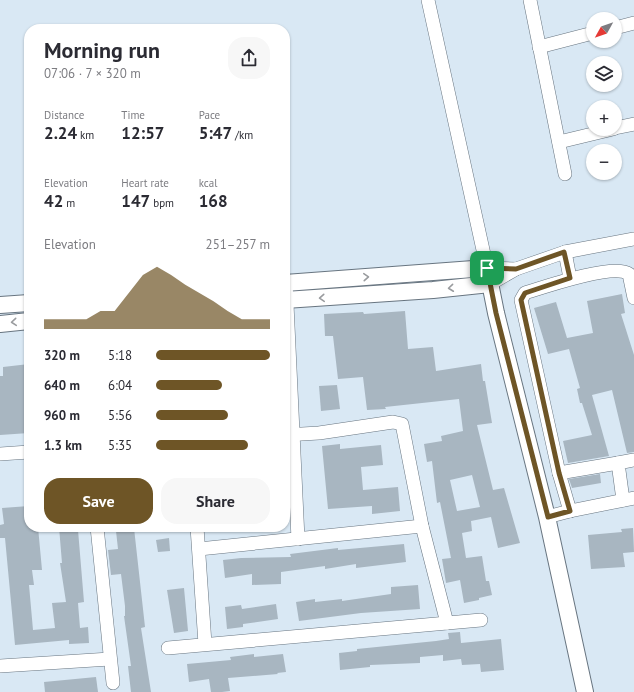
<!DOCTYPE html>
<html lang="en">
<head>
<meta charset="utf-8">
<style>
	:root { --surface:#fff; --page:#f7f7f7; --text:#2b2b33; --muted:#7c7c81; --accent:#6e5526 }
	body { margin:0; font-family:"PT Sans",sans-serif; background:var(--page); color:var(--text); height:100vh; display:flex; flex-direction:column; font-size:15px; white-space:nowrap }
	* { box-sizing:border-box; margin:0 }
	p { font-size:13px; color:var(--muted) }
	.icon { flex:none; width:22px; height:22px; fill:none; stroke:currentColor; stroke-width:2; stroke-linecap:round; stroke-linejoin:round }
	.map { position:relative; flex:1; overflow:hidden }
	.drawer { position:absolute; left:24px; top:24px; width:266px; height:508px; display:flex; flex-direction:column; background:var(--surface); border-radius:16px; box-shadow:0 1px 3px #0004 }
	.drawer>* { flex:none }
	.needle { width:26px; rotate:230deg }
	.tools { position:absolute; left:586px; top:12px; display:grid; gap:8px }
	.tools a { display:grid; place-items:center; width:36px; height:36px; border-radius:50%; background:var(--surface); box-shadow:0 1px 3px #0004; font-size:20px }
	.pin { position:absolute; display:grid; place-items:center; width:34px; height:34px; color:#fff; margin:-17px; border-radius:8px; box-shadow:0 2px 6px #0006 }
	.round { display:grid; place-items:center; flex:none; width:42px; height:42px; border-radius:16px; background:var(--page) }
	.headline { display:flex; align-items:center; justify-content:space-between; height:68px; padding:0 20px }
	h1 { font-size:22px; font-weight:800; line-height:30px }
	.metrics { display:grid; grid-template-columns:repeat(3,1fr); gap:6px; height:68px; padding:4px 20px }
	.metrics div { display:grid; align-content:center }
	.metrics b { font-size:17px; font-weight:800 }
	.metrics small { font-size:11px; font-weight:400 }
	.metrics p { font-size:11px }
	.chart { height:112px; padding:8px 20px }
	.chart p { display:flex; justify-content:space-between }
	.chart svg { width:100%; height:72px; margin-top:4px; fill:var(--accent); opacity:.7 }
	.button { display:flex; gap:8px; margin-top:auto; padding:8px 20px }
	.button a { flex:1; height:46px; border-radius:16px; background:var(--accent); color:#fff; font-size:16px; font-weight:800; line-height:46px; text-align:center }
	.button a+a { background:var(--page); color:var(--text) }
	ul { padding:0 20px; list-style:none; font-size:13px }
	li { display:grid; grid-template-columns:64px 48px 1fr; align-items:center; height:30px }
	li i { height:10px; border-radius:5px; background:var(--accent) }
	.map>svg:first-child { display:block }
</style>
</head>
<body>
<div class="map">
<svg width="634" height="692" viewBox="0 0 634 692">
	<rect width="100%" height="100%" fill="#d9e8f4"/>
	<g fill="#a8b6c1" fill-rule="evenodd">
		<polygon points="622,294 625,313 621,314 634,355 634,452 627,453 612,390 592,395 609,456 568,463 563,441 592,435 582,403 580,403 577,389 580,388 569,349 548,354 534,308 556,302 567,338 593,333 587,301"/>
		<path d="M 405,311 L 408,349 L 433,347 L 436,371 L 481,364 L 483,381 L 485,381 L 492,423 L 477,425 L 493,490 L 504,488 L 520,543 L 498,548 L 491,517 L 471,521 L 472,531 L 462,533 L 466,558 L 482,556 L 486,581 L 489,581 L 492,595 L 479,598 L 479,600 L 464,603 L 460,580 L 446,583 L 442,559 L 451,558 L 440,502 L 437,503 L 432,461 L 427,462 L 424,444 L 442,441 L 441,436 L 463,431 L 459,399 L 385,407 L 386,409 L 367,410 L 363,377 L 338,379 L 333,336 L 325,336 L 324,314 L 363,312 L 364,314 ZM 472,475 L 480,507 L 457,511 L 450,480 Z"/>
		<polygon points="29,364 29,433 0,435 0,376 3,376 3,367"/>
		<polygon points="337,385 340,409 321,411 319,386"/>
		<polygon points="340,444 340,449 381,445 383,465 361,467 363,490 398,487 400,511 372,514 372,506 328,509 322,446"/>
		<polygon points="600,474 601,483 572,488 569,479"/>
		<polygon points="29,506 29,527 38,527 42,570 32,570 34,585 29,585 33,630 55,628 52,603 66,602 60,563 62,563 59,527 70,527 71,531 78,530 84,602 78,603 80,628 88,627 89,643 69,644 69,640 15,645 5,538 0,538 0,525 4,524 2,508"/>
		<polygon points="134,528 145,627 141,628 151,692 131,692 128,666 131,666 124,616 125,616 125,606 121,574 111,575 108,550 118,549 116,531"/>
		<polygon points="633,528 634,552 623,553 625,567 591,569 588,535 622,532 621,529"/>
		<polygon points="169,538 170,551 158,552 156,540"/>
		<polygon points="404,544 406,562 356,568 356,564 325,569 325,566 281,572 281,584 252,585 252,574 225,578 223,560 241,558 291,557 290,554 338,548 338,550"/>
		<polygon points="418,585 420,609 361,613 299,621 296,602 315,599 315,602 342,599 342,601 391,594 391,587"/>
		<polygon points="184,588 188,631 174,633 167,590"/>
		<polygon points="276,604 278,619 243,624 243,627 227,629 225,607 241,605 242,609"/>
		<polygon points="460,632 461,643 501,639 504,670 481,672 480,664 462,665 461,659 443,661 443,655 420,657 420,663 370,665 370,667 340,670 339,653 357,651 357,649 436,641 449,639 448,633"/>
		<polygon points="254,654 254,657 283,654 286,672 277,673 278,674 228,678 230,691 222,692 211,692 209,679 189,682 187,664 231,660 230,657"/>
		<polygon points="96,677 98,692 45,692 44,682"/>
	</g>
	<g fill="none" stroke-linecap="round" stroke-linejoin="round">
		<g stroke="#687580" stroke-width="14">
			<g id="minor">
				<polyline points="428,0 487,268 516,269"/>
				<polyline points="530,0 565,174"/>
				<polyline points="615,28 634,23"/>
				<polyline points="539,47 593,33"/>
				<polyline points="615,128 634,124"/>
				<polyline points="559,142 613,129"/>
				<polyline points="565,252 570,278"/>
				<polyline points="286,283 298,539"/>
				<polyline points="490,284 516,269 565,252 634,239"/>
				<polyline points="285,435 319,433 393,422 402,424 422,526 447,623"/>
				<polyline points="0,454 29,452"/>
				<path d="M 618,463 L 559,473 L 521,300 L 525,293 C 544,287 614,263 629,274 L 634,298"/>
				<polyline points="559,473 570,511"/>
				<polyline points="623,500 618,463 634,460"/>
				<polyline points="547,517 570,511 634,498"/>
				<polyline points="97,527 113,683"/>
				<polyline points="197,527 205,644"/>
				<polyline points="199,549 422,526"/>
				<polyline points="168,648 481,620"/>
				<polyline points="0,666 110,659"/>
			</g>
		</g>
		<g stroke="#687580" stroke-width="18">
			<g id="tertiary">
				<polyline points="285,283 487,268 496,313 547,517 585,692"/>
				<polyline points="285,300 433,290 490,284"/>
				<polyline points="0,305 29,303"/>
				<polyline points="0,324 29,321"/>
			</g>
		</g>
		<use href="#minor" stroke="#fff" stroke-width="13"/>
		<use href="#tertiary" stroke="#fff" stroke-width="16"/>
	</g>
	<defs><path id="oneway-chevron" d="M-2-3.5L2.5 0L-2 3.5" fill="none" stroke-width="1.6" stroke-linecap="round" stroke-linejoin="round"/></defs>
	<g stroke="#9a9c9f">
		<use href="#oneway-chevron" transform="translate(366 277) rotate(-4)"/>
		<use href="#oneway-chevron" transform="translate(451 288) rotate(174)"/>
		<use href="#oneway-chevron" transform="translate(322 298) rotate(176)"/>
		<use href="#oneway-chevron" transform="translate(14 322) rotate(175)"/>
	</g>
	<g fill="none" stroke-linecap="round" stroke-linejoin="round">
		<g stroke="#fff" stroke-width="8">
			<polygon id="route" points="564,252 570,278 525,293 521,300 559,473 570,511 548,517 496,313 487,268 516,269"/>
		</g>
		<use href="#route" stroke="#6e5526" stroke-width="5"/>
	</g>
</svg>
<div class="tools">
<a><svg class="needle" viewBox="-14 -14 28 28"><path d="M0-13l5 13h-10z" fill="#e53935"/><path d="M0 13l5-13h-10z" fill="#7c7c81"/></svg></a>
<a><svg class="icon" aria-label="layers" viewBox="0 0 24 24"><path d="M12 4l9 5-9 5-9-5zM3 14l9 5 9-5"/></svg></a>
<a>+</a>
<a>−</a>
</div>
<div class="pin" style="left:487px;top:268px;background:#1e9e55"><svg class="icon" aria-label="arrive" viewBox="0 0 24 24"><path d="M6 21V4h12l-3 4 3 4H6"/></svg></div>
<section class="drawer">
<div class="headline"><div><h1>Morning run</h1><p>07:06 · 7 × 320 m</p></div><a class="round"><svg class="icon" aria-label="share" viewBox="0 0 24 24"><path d="M12 15V3M7 8l5-5 5 5M5 13v7h14v-7"/></svg></a></div>
<div class="metrics">
<div><p>Distance</p><b>2.24<small> km</small></b></div>
<div><p>Time</p><b>12:57</b></div>
<div><p>Pace</p><b>5:47<small> /km</small></b></div>
</div>
<div class="metrics">
<div><p>Elevation</p><b>42<small> m</small></b></div>
<div><p>Heart rate</p><b>147<small> bpm</small></b></div>
<div><p>kcal</p><b>168</b></div>
</div>
<div class="chart"><p><span>Elevation</span>251–257 m</p>
<svg viewBox="0 0 160 44" preserveAspectRatio="none"><path d="M0 44V38L10 38L20 38L30 38L40 33L50 33L60 22L70 11L80 6L90 11L100 17L110 22L120 27L130 33L140 38L150 38L160 38V44z"/></svg>
</div>
<ul>
<li><b>320 m</b>5:18<i style="width:100%"></i></li>
<li><b>640 m</b>6:04<i style="width:58%"></i></li>
<li><b>960 m</b>5:56<i style="width:63%"></i></li>
<li><b>1.3 km</b>5:35<i style="width:81%"></i></li>
</ul>
<div class="button"><a>Save</a><a>Share</a></div>
</section>
</div>
</body>
</html>
